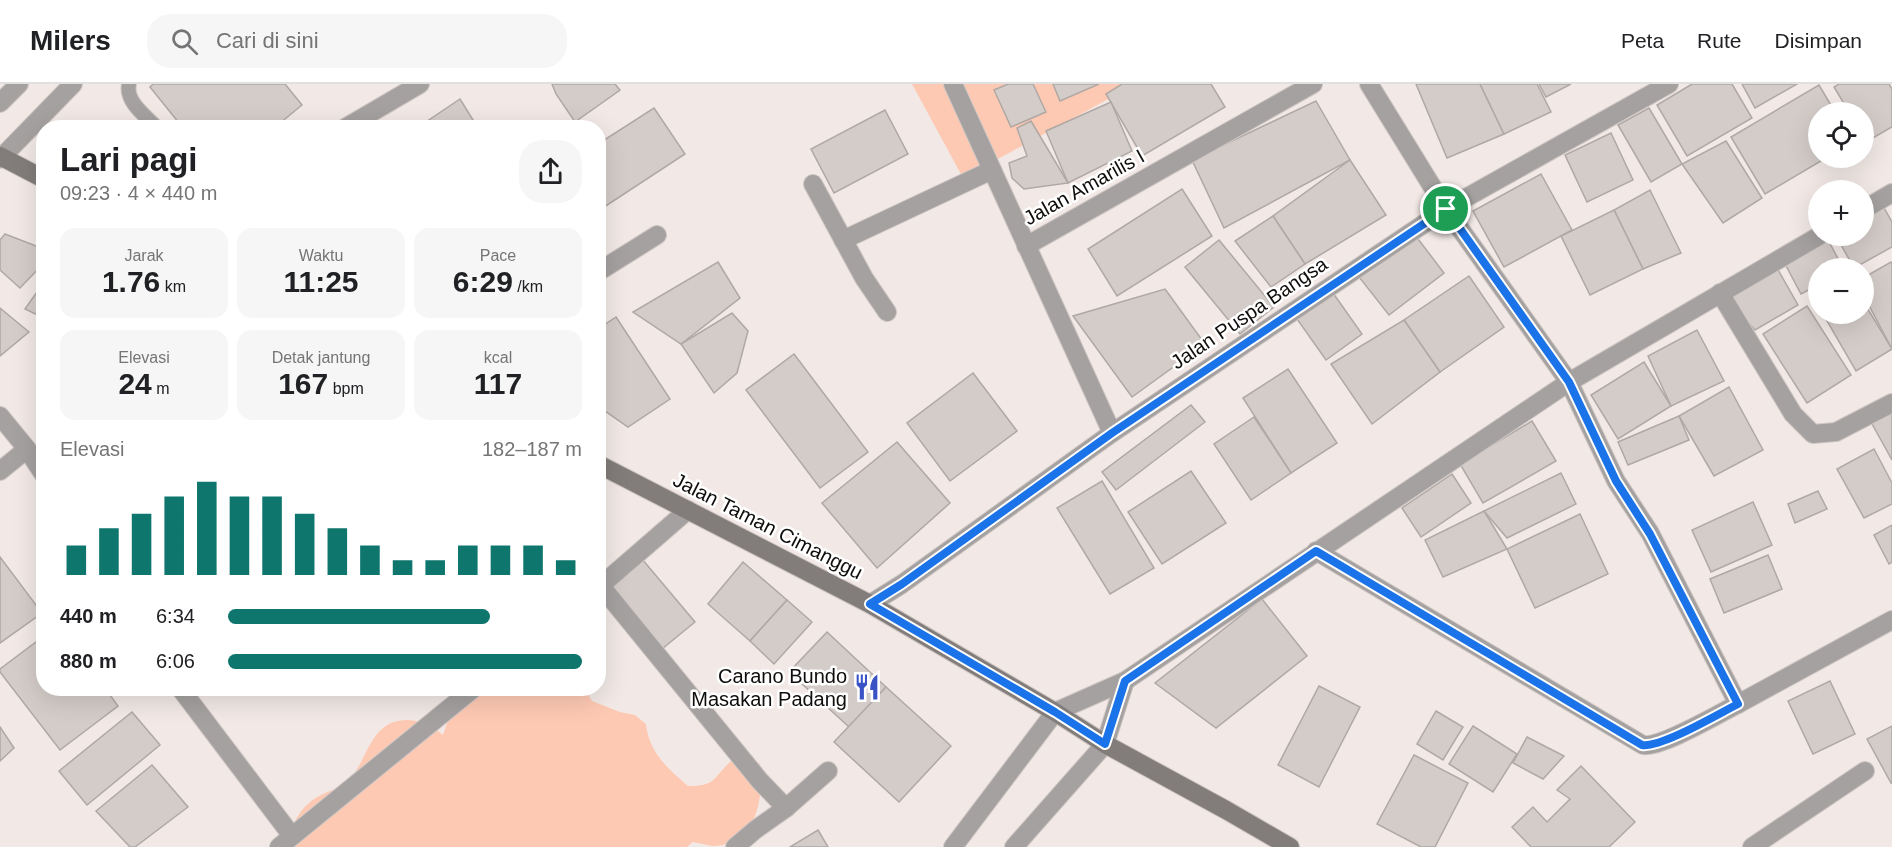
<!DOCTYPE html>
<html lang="id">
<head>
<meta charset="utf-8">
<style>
	:root { --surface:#fff; --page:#f6f6f6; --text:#202124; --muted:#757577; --line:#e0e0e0; --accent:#0f766e }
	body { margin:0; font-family:Arial,sans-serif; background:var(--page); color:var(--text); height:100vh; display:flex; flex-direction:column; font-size:22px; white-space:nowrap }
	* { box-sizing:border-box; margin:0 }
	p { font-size:20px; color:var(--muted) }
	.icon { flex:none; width:33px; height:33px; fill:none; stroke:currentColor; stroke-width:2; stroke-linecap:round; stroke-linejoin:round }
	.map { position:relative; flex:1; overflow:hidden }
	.side { position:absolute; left:36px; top:36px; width:570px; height:576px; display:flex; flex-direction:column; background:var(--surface); border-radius:24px; box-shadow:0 6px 24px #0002 }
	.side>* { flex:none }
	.controls { position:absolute; left:1808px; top:18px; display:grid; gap:12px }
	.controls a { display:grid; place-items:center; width:66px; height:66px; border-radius:50%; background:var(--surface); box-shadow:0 6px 24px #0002; font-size:30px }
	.pin { position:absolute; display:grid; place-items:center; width:51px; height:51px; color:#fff; margin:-26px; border:3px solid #fff; border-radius:50%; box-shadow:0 2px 6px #0007 }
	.round { display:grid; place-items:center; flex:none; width:63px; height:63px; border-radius:24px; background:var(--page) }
	.headline { display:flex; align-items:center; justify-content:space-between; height:102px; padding:0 24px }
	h1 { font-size:33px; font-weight:800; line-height:45px }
	.stats { display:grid; grid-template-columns:repeat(3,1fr); gap:9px; height:102px; padding:6px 24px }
	.stats div { display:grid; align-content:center; border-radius:15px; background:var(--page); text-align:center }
	.stats b { font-size:30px; font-weight:800 }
	.stats small { font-size:16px; font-weight:400 }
	.stats p { font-size:16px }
	.chart { height:168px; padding:12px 24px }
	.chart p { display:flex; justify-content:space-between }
	.chart svg { width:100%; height:108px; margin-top:6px; stroke:var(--accent); stroke-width:6 }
	ul { padding:0 24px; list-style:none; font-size:20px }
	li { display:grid; grid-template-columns:96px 72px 1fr; align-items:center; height:45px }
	li i { height:15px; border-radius:8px; background:var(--accent) }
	header { display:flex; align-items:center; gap:36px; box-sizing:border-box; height:84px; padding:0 30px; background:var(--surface); border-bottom:2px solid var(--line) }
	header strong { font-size:28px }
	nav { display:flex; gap:33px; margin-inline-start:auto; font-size:21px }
	.search { width:420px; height:54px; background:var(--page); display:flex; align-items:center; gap:15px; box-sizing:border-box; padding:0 21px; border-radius:24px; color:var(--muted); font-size:22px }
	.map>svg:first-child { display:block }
</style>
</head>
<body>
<header>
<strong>Milers</strong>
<div class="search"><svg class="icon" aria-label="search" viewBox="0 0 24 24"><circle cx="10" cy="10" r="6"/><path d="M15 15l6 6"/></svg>Cari di sini</div>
<nav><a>Peta</a><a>Rute</a><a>Disimpan</a></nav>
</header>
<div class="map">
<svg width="1892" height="763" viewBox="0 0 1892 763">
	<rect width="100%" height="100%" fill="#f2e9e6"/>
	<g fill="#fec9b3">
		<polygon points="912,0 1136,0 963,94"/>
		<path d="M 507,605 L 585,605 L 592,617 L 620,628 L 635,631 L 646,640 C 649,668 667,684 688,702 C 716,702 712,695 730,678 C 734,674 742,673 748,671 L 760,680 C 764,713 757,763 712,762 C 706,761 699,759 693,758 L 687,763 L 293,763 C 288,741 301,721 321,711 C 330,706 342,704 349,696 C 369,674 370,637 406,636 C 421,636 431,641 443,651 L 451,627 L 464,616 L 478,612 L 494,611 Z"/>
	</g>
	<g fill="#d4ccc8" stroke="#b0a8a5" stroke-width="1.5">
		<polygon points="153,0 285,0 302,21 274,44 183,44 150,3"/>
		<polygon points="552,0 615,0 620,6 575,38 556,10"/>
		<polygon points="1008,0 1033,0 1046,28 1011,43 994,6"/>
		<polygon points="1053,0 1099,0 1060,17"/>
		<polygon points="1122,0 1211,0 1225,23 1142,72 1106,10"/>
		<polygon points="1416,0 1480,0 1504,50 1447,74"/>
		<polygon points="1480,0 1537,0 1551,28 1504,50"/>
		<polygon points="1539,0 1571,0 1546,13"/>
		<polygon points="1692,0 1732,0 1752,34 1687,72 1657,21"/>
		<polygon points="1742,0 1797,0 1755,24"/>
		<polygon points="1839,0 1889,0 1892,5 1892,43 1866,58 1863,53 1863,28 1849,28 1834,3"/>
		<polygon points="1819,1 1835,28 1818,28 1818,74 1826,74 1765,110 1731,53"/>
		<polygon points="460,15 478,44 417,44"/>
		<polygon points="1316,17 1350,76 1224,144 1192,76"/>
		<polygon points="1111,18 1132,67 1068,99 1046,47"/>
		<polygon points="654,24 685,70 598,127 598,60"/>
		<polygon points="1649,24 1682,80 1651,98 1618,41"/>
		<polygon points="885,26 908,70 834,109 811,65"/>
		<polygon points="1031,37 1068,99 1024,105 1012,94 1009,79 1027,72 1017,44"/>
		<polygon points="1611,49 1633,96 1587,118 1565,71"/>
		<polygon points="1726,57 1762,114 1723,139 1682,80"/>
		<polygon points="1350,76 1386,131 1305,180 1273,132"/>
		<polygon points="1541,90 1572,146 1504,183 1473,127"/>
		<polygon points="1182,105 1212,152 1117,212 1088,165"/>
		<polygon points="1650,106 1681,169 1643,185 1614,126"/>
		<polygon points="1883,122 1892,138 1892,163 1854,184 1836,152 1863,152 1863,133"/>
		<polygon points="1614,126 1643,185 1590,211 1561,152"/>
		<polygon points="1273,132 1305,180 1271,203 1235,157"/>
		<polygon points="5,150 44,165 44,179 20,204 0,186 0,156"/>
		<polygon points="1415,151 1444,189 1389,231 1359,193"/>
		<polygon points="1827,154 1843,184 1818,184 1818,201 1801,210 1784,178"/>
		<polygon points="1219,156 1274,223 1240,250 1185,183"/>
		<polygon points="718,178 740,214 681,260 633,228"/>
		<polygon points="1891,178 1892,180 1892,265 1863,210 1863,194"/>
		<polygon points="1777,184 1798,221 1755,246 1724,213"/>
		<polygon points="1469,192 1504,243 1440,288 1404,236"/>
		<polygon points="44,198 44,234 25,225"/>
		<polygon points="1165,205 1205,260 1132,313 1073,232"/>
		<polygon points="1333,209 1362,250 1326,276 1297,235"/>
		<polygon points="1863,217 1892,265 1856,287 1823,230 1863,230"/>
		<polygon points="1807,222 1851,291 1807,319 1763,250"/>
		<polygon points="0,224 29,248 0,272"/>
		<polygon points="732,229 748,247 737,289 714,309 681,260"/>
		<polygon points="616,233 670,315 628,343 598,322 598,245"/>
		<polygon points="1404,236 1440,288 1372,340 1331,280"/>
		<polygon points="1697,246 1724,297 1671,322 1648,272"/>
		<polygon points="794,270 868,368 820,404 746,306"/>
		<polygon points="1644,278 1671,322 1618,355 1591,311"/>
		<polygon points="1288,285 1337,359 1291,389 1243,314"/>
		<polygon points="973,289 1017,347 950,397 907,339"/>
		<polygon points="1729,303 1763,366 1714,392 1679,332"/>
		<polygon points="1191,321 1205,338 1116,406 1102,388"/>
		<polygon points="1892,327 1892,376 1871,338"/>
		<polygon points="1679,332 1689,356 1628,381 1618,358"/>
		<polygon points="1254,333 1291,389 1251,416 1214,360"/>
		<polygon points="1532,337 1556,377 1483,419 1460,380"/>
		<polygon points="897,358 950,419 877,484 822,419"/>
		<polygon points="1874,365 1892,399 1892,420 1864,434 1837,385"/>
		<polygon points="1191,387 1226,439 1162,480 1128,428"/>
		<polygon points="1561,389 1576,420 1507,454 1484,427"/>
		<polygon points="1452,390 1471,419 1421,453 1402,424"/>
		<polygon points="1102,397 1154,484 1110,510 1057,424"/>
		<polygon points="1818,407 1827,425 1795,439 1788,420"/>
		<polygon points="1753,418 1772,461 1711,488 1692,446"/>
		<polygon points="1484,427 1507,465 1443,493 1425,456"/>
		<polygon points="1580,430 1608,490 1535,524 1507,465"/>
		<polygon points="1892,441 1892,478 1889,480 1874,451"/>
		<polygon points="1768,471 1782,505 1724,529 1710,495"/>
		<polygon points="0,473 42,529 0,559"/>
		<polygon points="642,475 695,538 662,565 609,502"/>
		<polygon points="743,478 787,516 750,557 708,520"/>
		<polygon points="1262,515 1307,572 1216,644 1155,599"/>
		<polygon points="787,516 812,538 774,580 750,557"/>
		<polygon points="827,548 886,603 849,643 789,588"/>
		<polygon points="44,552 44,604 105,604 118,622 60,666 0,588 0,585"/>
		<polygon points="1830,597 1855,650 1813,670 1788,617"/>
		<polygon points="1319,602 1360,623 1319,703 1278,681"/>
		<polygon points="886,603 951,662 899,718 834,658"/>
		<polygon points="1436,627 1463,643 1443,676 1417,660"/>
		<polygon points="132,628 160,661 87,721 59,687"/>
		<polygon points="1473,642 1517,670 1493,708 1449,680"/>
		<polygon points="1892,642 1892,699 1891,699 1867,655"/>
		<polygon points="0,643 14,664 0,677"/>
		<polygon points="1527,653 1564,672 1543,695 1513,679"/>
		<polygon points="1414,671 1468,699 1435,763 1421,763 1377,740"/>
		<polygon points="152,681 188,723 135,763 130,763 96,727"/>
		<polygon points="1581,682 1635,738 1609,763 1531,763 1512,743 1533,723 1547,738 1570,715 1557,706"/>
		<polygon points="818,746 828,763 790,763"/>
	</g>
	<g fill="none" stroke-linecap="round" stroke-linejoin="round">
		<g stroke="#cec6c3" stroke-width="16">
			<path id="lane" d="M 129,0 C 125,18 146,32 157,44"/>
		</g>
		<g stroke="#cec6c3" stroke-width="20">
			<g id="street">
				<polyline points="953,0 1112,349"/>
				<polyline points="1369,0 1446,125 1569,298 1616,397 1650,449 1738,620 1892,536"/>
				<polyline points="0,19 19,0"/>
				<polyline points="345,44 420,0"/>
				<polyline points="0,75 73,0"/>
				<polyline points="813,100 864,194 887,228"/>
				<polyline points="1863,126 1892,109"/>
				<polyline points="843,156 992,86"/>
				<polyline points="1026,162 1313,0"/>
				<polyline points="598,188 657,151"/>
				<polyline points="1720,209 1793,330 1813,350 1836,348 1892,319"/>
				<polyline points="0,332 27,365 44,391"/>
				<polyline points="0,387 27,365"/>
				<path d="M 1316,467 L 1643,661 C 1661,664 1718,630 1738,620"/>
				<polyline points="601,502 760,697 786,724 755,746 735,763"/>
				<polyline points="598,504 688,426"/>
				<polyline points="870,520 902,500 1112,349 1446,125 1669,0"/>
				<polyline points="180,604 292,752"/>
				<polyline points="786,724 828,687"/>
				<polyline points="279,763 474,604"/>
				<polyline points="953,763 1055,628 1125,597 1569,298 1819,152"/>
				<polyline points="1014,763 1105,660 1125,597"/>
				<polyline points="1752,763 1865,687"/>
			</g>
		</g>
		<g stroke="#cec6c3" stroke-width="20">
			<g id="secondary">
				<polyline points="0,72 44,95"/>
				<polyline points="598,380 870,520 1055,628 1105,660 1226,726 1290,763"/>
			</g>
		</g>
		<use href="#lane" stroke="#a4a1a0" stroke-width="14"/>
		<use href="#street" stroke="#a4a1a0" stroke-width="18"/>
		<use href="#secondary" stroke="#827d7b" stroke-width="18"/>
	</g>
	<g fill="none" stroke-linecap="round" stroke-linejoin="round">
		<g stroke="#fff" stroke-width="12">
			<path id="route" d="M 1446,125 L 1569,298 L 1616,397 L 1650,450 L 1738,620 C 1718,630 1661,664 1642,661 L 1316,467 L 1125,597 L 1105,660 L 1055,628 L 870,520 L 902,500 L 1112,349 Z"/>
		</g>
		<use href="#route" stroke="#1a73e8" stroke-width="8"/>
	</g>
	<defs>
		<g id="restaurant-bare" transform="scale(2.07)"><path d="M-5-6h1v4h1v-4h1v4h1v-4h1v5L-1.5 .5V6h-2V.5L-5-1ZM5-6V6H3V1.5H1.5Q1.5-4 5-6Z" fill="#3953c5" stroke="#fff" stroke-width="2.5" paint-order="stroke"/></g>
	</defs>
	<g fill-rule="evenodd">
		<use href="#restaurant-bare" x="867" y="603"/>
	</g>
	<g text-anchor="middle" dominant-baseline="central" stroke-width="5" stroke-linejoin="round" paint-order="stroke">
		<g font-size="20" fill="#100e0c" stroke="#fff">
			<text transform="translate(1084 103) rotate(-29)">Jalan Amarilis I</text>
			<text transform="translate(1249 229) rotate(-34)">Jalan Puspa Bangsa</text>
			<text transform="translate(768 442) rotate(27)">Jalan Taman Cimanggu</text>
		</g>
		<g font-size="20" fill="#100e0c" stroke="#fff" text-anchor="end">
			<text x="847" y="592">Carano Bundo<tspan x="847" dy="23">Masakan Padang</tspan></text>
		</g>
	</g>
</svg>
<div class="controls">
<a><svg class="icon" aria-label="locate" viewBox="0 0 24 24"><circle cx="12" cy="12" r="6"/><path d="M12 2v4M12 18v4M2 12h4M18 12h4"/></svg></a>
<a>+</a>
<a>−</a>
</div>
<div class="pin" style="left:1446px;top:125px;background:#1e9e55"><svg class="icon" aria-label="arrive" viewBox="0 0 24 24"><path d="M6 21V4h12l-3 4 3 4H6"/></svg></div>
<section class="side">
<div class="headline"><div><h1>Lari pagi</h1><p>09:23 · 4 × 440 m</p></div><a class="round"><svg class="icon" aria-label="share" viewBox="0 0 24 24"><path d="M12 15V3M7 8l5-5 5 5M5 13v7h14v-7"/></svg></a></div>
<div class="stats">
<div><p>Jarak</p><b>1.76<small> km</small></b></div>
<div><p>Waktu</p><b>11:25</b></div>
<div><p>Pace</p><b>6:29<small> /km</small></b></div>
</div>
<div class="stats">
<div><p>Elevasi</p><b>24<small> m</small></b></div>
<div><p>Detak jantung</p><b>167<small> bpm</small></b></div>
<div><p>kcal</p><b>117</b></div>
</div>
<div class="chart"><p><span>Elevasi</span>182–187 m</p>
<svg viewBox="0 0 160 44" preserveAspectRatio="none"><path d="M5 44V32M15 44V25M25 44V19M35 44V12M45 44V6M55 44V12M65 44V12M75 44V19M85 44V25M95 44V32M105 44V38M115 44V38M125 44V32M135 44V32M145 44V32M155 44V38"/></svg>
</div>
<ul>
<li><b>440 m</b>6:34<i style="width:74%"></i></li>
<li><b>880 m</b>6:06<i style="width:100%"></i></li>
</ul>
</section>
</div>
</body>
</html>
